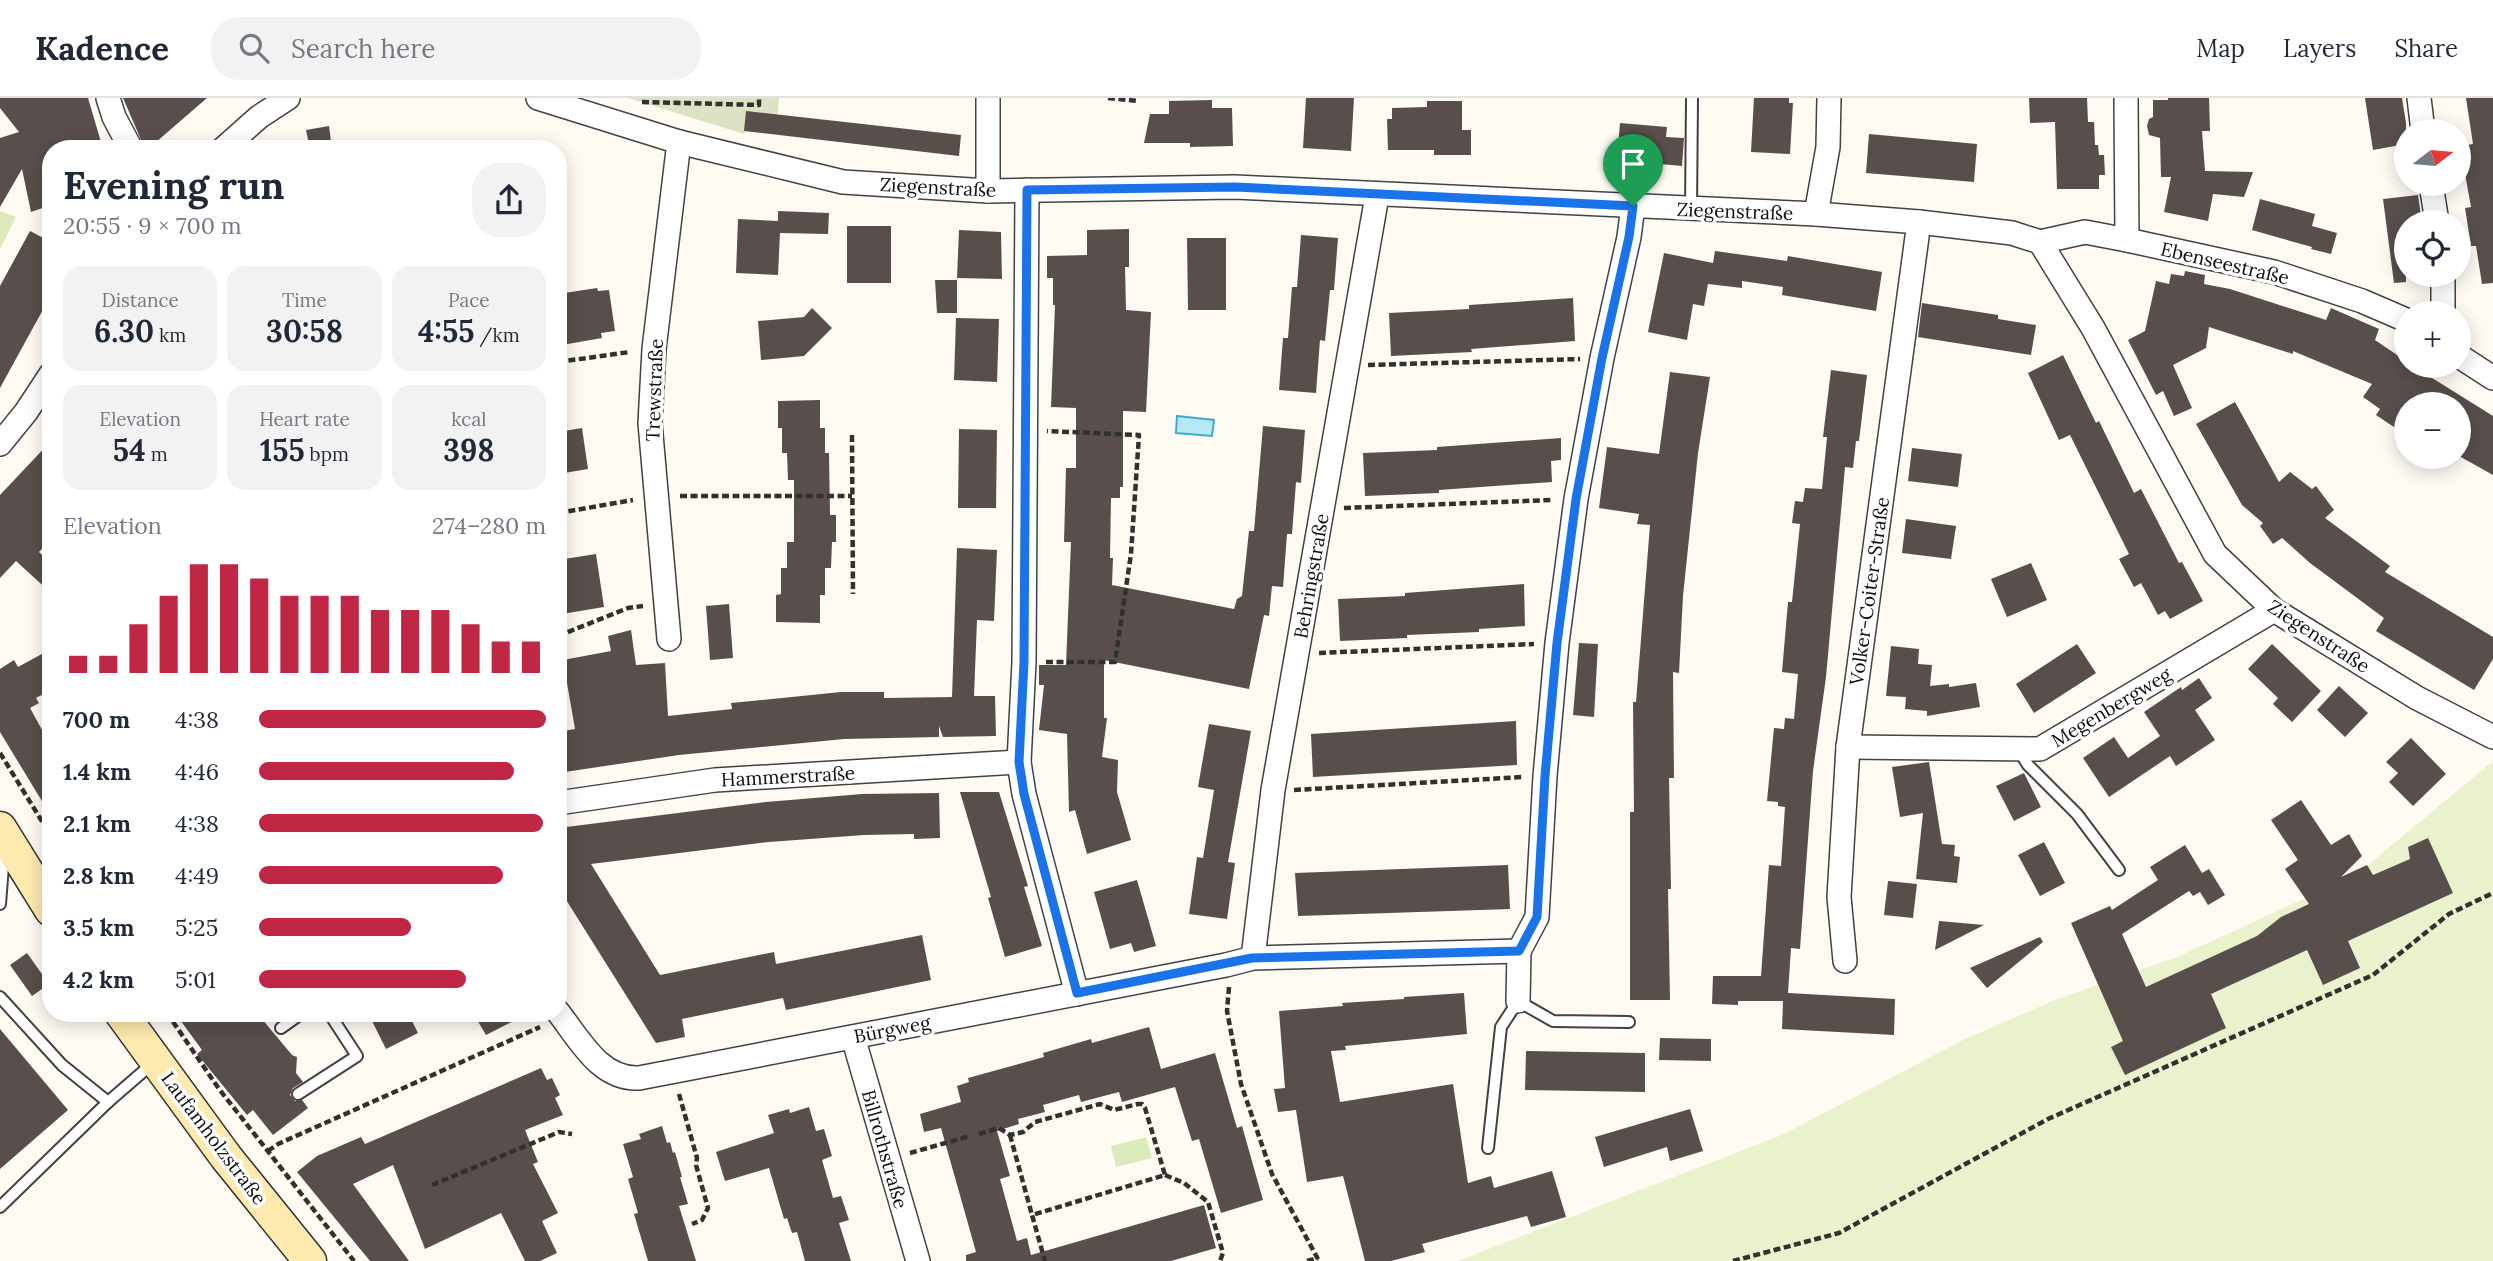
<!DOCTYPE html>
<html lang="en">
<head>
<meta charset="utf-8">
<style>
	:root { --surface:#fff; --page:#f2f2f3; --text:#1f2937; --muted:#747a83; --line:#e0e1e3; --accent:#c02745 }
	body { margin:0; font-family:Lora,serif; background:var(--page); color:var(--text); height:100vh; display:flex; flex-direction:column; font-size:26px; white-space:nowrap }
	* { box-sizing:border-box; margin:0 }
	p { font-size:23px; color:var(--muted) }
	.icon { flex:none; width:38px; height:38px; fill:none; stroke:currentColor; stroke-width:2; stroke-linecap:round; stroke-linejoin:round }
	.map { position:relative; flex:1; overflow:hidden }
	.drawer { position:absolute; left:42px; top:42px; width:525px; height:882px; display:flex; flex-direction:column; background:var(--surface); border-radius:28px; box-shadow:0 4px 18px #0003 }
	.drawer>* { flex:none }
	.needle { width:46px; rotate:74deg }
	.buttons { position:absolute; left:2394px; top:21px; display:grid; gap:14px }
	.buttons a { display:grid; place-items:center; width:77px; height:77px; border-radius:50%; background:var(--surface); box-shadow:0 4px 18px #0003; font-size:35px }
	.pin { position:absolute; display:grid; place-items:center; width:60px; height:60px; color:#fff; margin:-72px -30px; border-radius:50% 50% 50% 0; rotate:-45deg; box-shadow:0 0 7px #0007 }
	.pin .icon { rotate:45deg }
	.round { display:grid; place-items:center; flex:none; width:74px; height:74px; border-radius:28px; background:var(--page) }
	.head { display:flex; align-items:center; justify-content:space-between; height:119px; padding:0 21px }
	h1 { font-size:38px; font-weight:700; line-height:52px }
	.figures { display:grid; grid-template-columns:repeat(3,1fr); gap:10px; height:119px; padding:7px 21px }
	.figures div { display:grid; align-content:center; border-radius:18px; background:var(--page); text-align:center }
	.figures b { font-size:30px; font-weight:700 }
	.figures small { font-size:19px; font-weight:400 }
	.figures p { font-size:19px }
	.chart { height:196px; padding:14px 21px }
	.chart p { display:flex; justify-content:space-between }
	.chart svg { width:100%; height:126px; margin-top:7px; stroke:var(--accent); stroke-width:6 }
	ul { padding:0 21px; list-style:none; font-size:23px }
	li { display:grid; grid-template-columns:112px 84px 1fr; align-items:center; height:52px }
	li i { height:18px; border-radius:9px; background:var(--accent) }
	header { display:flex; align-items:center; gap:42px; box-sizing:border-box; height:98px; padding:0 35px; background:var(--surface); border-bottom:2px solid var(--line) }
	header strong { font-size:33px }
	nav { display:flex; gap:38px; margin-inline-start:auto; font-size:24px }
	.search { width:490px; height:63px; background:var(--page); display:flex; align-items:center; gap:18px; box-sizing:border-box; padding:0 24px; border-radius:28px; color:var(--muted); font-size:26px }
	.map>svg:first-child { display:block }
</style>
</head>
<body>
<header>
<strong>Kadence</strong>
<div class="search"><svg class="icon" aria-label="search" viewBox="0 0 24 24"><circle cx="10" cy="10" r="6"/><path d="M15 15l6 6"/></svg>Search here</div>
<nav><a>Map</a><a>Layers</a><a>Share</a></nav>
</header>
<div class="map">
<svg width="2493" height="1163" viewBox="0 0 2493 1163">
	<rect width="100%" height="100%" fill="#fffaf2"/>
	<g fill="#daeabb">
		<polygon points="0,113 16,119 0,151"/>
		<polygon points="1146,1039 1152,1060 1116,1069 1111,1048"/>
	</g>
	<polygon fill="#dce2c2" points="628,0 779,0 776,36 745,33 744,36"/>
	<polygon fill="#eaf1cd" points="2493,663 2493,1163 1458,1163 1782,1037 1963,942 2055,902 2177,859 2356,777"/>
	<polygon fill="#b7e8f6" stroke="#3eaacd" stroke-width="2" points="1177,318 1214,322 1212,338 1176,335"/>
	<g fill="#584f4c">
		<polygon points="0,0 88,0 101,44 80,51 51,51 51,107 31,114 22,71 0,109 0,40 19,34 0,10"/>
		<polygon points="123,0 207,0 148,51 145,51"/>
		<polygon points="1306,0 1354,0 1351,53 1303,50"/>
		<polygon points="1754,0 1789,0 1789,5 1793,5 1790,56 1751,54"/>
		<polygon points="2029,0 2087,0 2088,24 2094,24 2095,47 2098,47 2099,57 2104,57 2105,77 2099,77 2099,91 2057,91 2055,24 2030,25"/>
		<polygon points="2168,0 2209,0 2210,33 2202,33 2205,73 2253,74 2244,99 2213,96 2208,123 2164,114 2171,79 2161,79 2160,40 2149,37 2147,28 2149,21 2153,19 2153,2 2168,2"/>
		<polygon points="2365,0 2402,0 2406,25 2406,46 2373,52"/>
		<polygon points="2466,0 2493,0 2493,185 2482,186 2476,148 2471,148 2465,110 2471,109 2460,48 2473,46"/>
		<polygon points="1212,2 1212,10 1232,10 1233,48 1190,49 1190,45 1144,45 1150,16 1169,16 1169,3"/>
		<polygon points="1427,3 1462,3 1462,32 1471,32 1471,57 1434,57 1434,52 1388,52 1387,21 1392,21 1392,10 1427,9"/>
		<polygon points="746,13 961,37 959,58 744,33"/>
		<polygon points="1620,25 1667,29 1666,39 1684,40 1682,68 1617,62"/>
		<polygon points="329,28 332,51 310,51 306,32"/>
		<polygon points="1869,36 1977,46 1974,84 1866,75"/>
		<polygon points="2418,97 2422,124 2406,124 2406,184 2394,185 2383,101"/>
		<polygon points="2260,101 2315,116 2312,128 2337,135 2331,156 2311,151 2312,149 2252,132"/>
		<polygon points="778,113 829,115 828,136 780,135 778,177 736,175 738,121 778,123"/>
		<rect x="847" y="128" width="44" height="57"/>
		<polygon points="1129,131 1129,169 1125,169 1126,212 1151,214 1146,314 1123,313 1123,389 1120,389 1120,400 1111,400 1110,460 1113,460 1112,487 1234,511 1237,501 1242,498 1249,433 1254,433 1263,328 1305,332 1301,385 1296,384 1292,436 1287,436 1283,489 1272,488 1269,518 1264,517 1249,591 1104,562 1104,620 1107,620 1102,659 1118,662 1117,694 1131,742 1087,756 1075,712 1069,714 1067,636 1039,632 1044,587 1039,587 1039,567 1066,567 1071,444 1064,444 1066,370 1076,370 1076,310 1051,309 1055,207 1053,207 1053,180 1047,180 1047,158 1087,157 1087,132"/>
		<polygon points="959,132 1001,134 1002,181 957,180"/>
		<polygon points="30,133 51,144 51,197 0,290 0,188"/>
		<polygon points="1301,137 1338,140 1334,192 1330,192 1325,243 1320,242 1316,295 1279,292 1283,240 1288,240 1292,189 1297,189"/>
		<polygon points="1187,140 1226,140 1226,212 1188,212"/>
		<polygon points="1715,153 1787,163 1788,158 1882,174 1876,213 1782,197 1783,189 1742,183 1742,190 1708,186 1704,208 1693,206 1687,242 1648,234 1664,155 1713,165"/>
		<polygon points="2185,173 2205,177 2204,186 2230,191 2326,222 2331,210 2379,231 2375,242 2406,263 2406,268 2413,268 2493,318 2493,377 2459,358 2459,306 2406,306 2406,317 2397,331 2376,317 2380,311 2363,299 2372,286 2293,253 2293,256 2209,229 2206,250 2173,267 2192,310 2174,318 2163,293 2156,297 2128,242 2145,233 2156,183 2169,186 2171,176 2184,178"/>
		<polygon points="935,182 957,182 957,215 937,215"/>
		<polygon points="597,190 598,193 609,192 615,233 601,235 602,240 562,247 561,241 558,242 558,196"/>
		<polygon points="1573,200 1575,243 1471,251 1472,254 1391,258 1389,215 1469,211 1469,207"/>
		<polygon points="1922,205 1998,217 1998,221 2036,227 2031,257 1918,239"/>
		<polygon points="812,210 832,230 804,258 761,262 758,223 804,219"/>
		<polygon points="956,220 999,221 997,284 954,282"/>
		<polygon points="2063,257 2096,325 2099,323 2134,395 2141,391 2179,465 2182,464 2203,503 2170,521 2165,513 2158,517 2141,485 2134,489 2119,461 2129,456 2070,337 2059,342 2028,275"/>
		<polygon points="1831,272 1867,277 1859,343 1856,343 1853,370 1845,369 1826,579 1813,673 1800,851 1791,850 1788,895 1895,901 1894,937 1782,931 1783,903 1738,903 1738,907 1712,906 1713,878 1761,878 1769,767 1781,768 1785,709 1778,708 1778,704 1767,703 1774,630 1784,631 1785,620 1794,621 1798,576 1782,574 1788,504 1792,504 1800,426 1792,425 1795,403 1803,404 1805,390 1822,391 1827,339 1823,339"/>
		<polygon points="1670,274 1710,279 1698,355 1683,498 1679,575 1673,574 1674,680 1669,680 1671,791 1668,791 1670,902 1630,902 1630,714 1634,714 1633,604 1636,604 1650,427 1637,426 1639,416 1599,410 1607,349 1659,356"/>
		<polygon points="820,302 820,330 825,330 825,355 829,355 830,417 836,417 836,444 832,444 831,470 825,470 825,497 820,497 820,525 776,524 776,497 781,496 781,470 787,470 787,444 794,444 794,382 788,382 787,355 782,355 782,330 778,330 778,303"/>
		<polygon points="2235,304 2279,384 2290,374 2312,391 2316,388 2334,412 2325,420 2390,468 2385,474 2493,539 2493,561 2474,592 2376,533 2384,520 2310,465 2282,440 2273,446 2260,428 2263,425 2242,407 2196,326"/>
		<polygon points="582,330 588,371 558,376 558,334"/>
		<polygon points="959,331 997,332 996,410 958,410"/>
		<polygon points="1561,340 1561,362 1551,363 1552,384 1439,392 1439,395 1365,398 1363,355 1437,352 1437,349"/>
		<polygon points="51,343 51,441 39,454 51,465 51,495 16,463 0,480 0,397"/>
		<polygon points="1912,350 1962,356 1958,389 1908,383"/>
		<polygon points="1906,421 1956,428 1951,461 1902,455"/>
		<polygon points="957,450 997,452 994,523 977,522 974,598 995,598 996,638 943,639 939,628 939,639 844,641 679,657 558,675 558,634 575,631 563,562 611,553 608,538 631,532 636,567 665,565 668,618 732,611 731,605 841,594 884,594 884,600 952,599"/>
		<polygon points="596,456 604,509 562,516 561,508 558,508 558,462"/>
		<polygon points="2031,465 2047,502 2007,519 1991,481"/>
		<polygon points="1524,486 1525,528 1479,531 1479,534 1407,537 1407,540 1340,543 1338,501 1405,498 1405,495"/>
		<polygon points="729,506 733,560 710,562 706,508"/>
		<polygon points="1579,545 1598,546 1594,619 1573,617"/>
		<polygon points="2077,546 2096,575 2034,615 2016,586"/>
		<polygon points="2272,546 2321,593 2292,624 2273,606 2278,600 2248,571"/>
		<polygon points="1891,548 1919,551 1918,566 1932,567 1930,588 1949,586 1949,589 1976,585 1980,609 1927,618 1927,613 1905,611 1906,599 1886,598"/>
		<polygon points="51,551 51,592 36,600 39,605 30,610 51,648 51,718 0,634 0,571 14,562 18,569"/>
		<polygon points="2199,580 2212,600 2195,612 2215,642 2176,668 2170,658 2109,699 2083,660 2114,639 2128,660 2160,638 2144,614 2181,589 2182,592"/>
		<polygon points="2339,588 2368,615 2345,639 2317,612"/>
		<polygon points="1516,623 1517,667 1313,679 1311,636"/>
		<polygon points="1209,626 1251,633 1228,764 1235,765 1227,821 1189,816 1197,759 1203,760 1214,692 1198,689"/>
		<polygon points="2411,640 2446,676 2413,708 2389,684 2398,675 2386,664"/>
		<polygon points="1929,664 1942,746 1955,747 1954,758 1960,759 1957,785 1916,781 1923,715 1900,719 1892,669"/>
		<polygon points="2024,675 2041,709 2014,723 1996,688"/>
		<polygon points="960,694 999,694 1028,788 1024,789 1042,848 1005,859 988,800 991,799"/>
		<polygon points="939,695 940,740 914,741 914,736 864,737 769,744 591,766 660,877 774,854 776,866 922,837 931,882 786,912 783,900 682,921 685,939 656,945 558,789 558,730 766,704 862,696"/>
		<polygon points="2301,702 2331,747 2349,736 2362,758 2341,779 2367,767 2373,777 2410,761 2408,749 2428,740 2453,795 2348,843 2360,870 2323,887 2307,852 2211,896 2226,930 2125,977 2111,949 2123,943 2071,825 2110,808 2112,812 2158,782 2150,769 2185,747 2202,775 2209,771 2225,797 2208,807 2200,794 2193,798 2189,793 2122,836 2146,889 2257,838 2281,819 2309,806 2285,771 2298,762 2271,722"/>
		<polygon points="2044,744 2065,785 2040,798 2018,757"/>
		<polygon points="1508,767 1510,811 1298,818 1295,775"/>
		<polygon points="1137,782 1156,848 1134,854 1131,845 1110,851 1094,794"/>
		<polygon points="1888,783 1917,786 1913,820 1884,817"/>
		<polygon points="1939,823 1984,827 1935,852"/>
		<polygon points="2040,839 2043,844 1987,890 1970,870"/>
		<polygon points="27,855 49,886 32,898 10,867"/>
		<polygon points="1464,895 1467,936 1345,948 1346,952 1331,953 1340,1004 1453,986 1468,1085 1491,1078 1494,1090 1552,1073 1566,1119 1531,1129 1527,1118 1422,1146 1425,1154 1391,1163 1365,1163 1343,1078 1307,1084 1296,1012 1278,1014 1274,991 1285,990 1279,913 1343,908 1342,905 1404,901 1404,899"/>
		<polygon points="175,915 218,915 224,923 236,915 257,915 292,957 297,959 296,975 303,984 293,990 290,997 295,1003 302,1002 308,1010 273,1037 253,1012 247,1017 197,956 202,952"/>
		<polygon points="368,915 408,915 418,935 386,951"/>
		<polygon points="473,915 529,915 486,937"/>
		<polygon points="1149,929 1161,971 1215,955 1237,1030 1242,1028 1263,1102 1221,1115 1199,1041 1192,1043 1175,989 1122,1004 1119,994 1081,1004 1079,997 1043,1007 1045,1014 1018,1021 1019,1026 997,1033 1010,1078 1000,1081 1017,1143 1027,1140 1031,1157 1204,1107 1216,1150 1171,1163 966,1163 966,1157 976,1154 941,1030 924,1034 920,1016 961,1004 957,988 969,984 968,980 1044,959 1043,955 1091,941 1092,945"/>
		<polygon points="0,931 68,1012 0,1071"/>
		<polygon points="1660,940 1711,941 1711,963 1659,962"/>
		<polygon points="1526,953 1645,955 1645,994 1525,992"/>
		<polygon points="541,970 547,982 552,980 560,997 555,1000 563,1017 525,1032 538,1064 533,1066 558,1115 542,1123 557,1155 540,1163 525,1163 501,1115 425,1151 393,1067 353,1086 409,1163 370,1163 297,1074 317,1058 361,1039 365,1046"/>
		<polygon points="809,1009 816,1033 824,1031 832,1058 822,1062 833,1100 841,1098 849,1122 839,1125 851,1163 805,1163 797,1134 792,1135 787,1120 784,1121 769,1070 725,1083 716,1054 774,1035 768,1017 789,1011 790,1015"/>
		<polygon points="1690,1011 1703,1053 1670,1063 1667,1049 1604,1069 1595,1039"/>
		<polygon points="662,1028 667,1045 670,1044 673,1055 675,1054 682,1079 680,1079 688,1106 679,1108 696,1163 648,1163 634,1116 638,1115 628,1081 633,1079 623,1046 641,1041 639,1036"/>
	</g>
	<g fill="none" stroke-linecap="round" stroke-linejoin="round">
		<g stroke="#424242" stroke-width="14">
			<g id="lane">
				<polyline points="1691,111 1692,0"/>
				<polyline points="2018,651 2028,667 2077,716 2119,772"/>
				<polyline points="0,806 3,768 2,751"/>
				<polyline points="0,899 62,967 108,1004"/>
				<polyline points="281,930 302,915"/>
				<polyline points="298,996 357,958 329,915"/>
				<polyline points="1488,1050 1501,929 1518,903 1553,923 1629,924"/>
				<polyline points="0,1109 108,1004 153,965"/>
			</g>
		</g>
		<g stroke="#424242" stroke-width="26">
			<g id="street">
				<polyline points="108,0 114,19 131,51"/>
				<polyline points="538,0 679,44 843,84 988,93 1235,89 1816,116 1919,124 2012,135 2040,144 2093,230 2215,456 2274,512 2417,600 2493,639"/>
				<polyline points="988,0 988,93"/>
				<polyline points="2126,0 2127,142"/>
				<polyline points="2419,0 2423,33"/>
				<polyline points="223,51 259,19 288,0"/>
				<polyline points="2431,86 2437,124"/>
				<polyline points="1027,92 1024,564 1019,664 1024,696 1077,896"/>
				<polyline points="1816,116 1828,49 1829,0"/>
				<polyline points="2040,144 2085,134 2127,142 2274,174 2362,203 2406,222"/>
				<polyline points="2443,215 2443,177"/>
				<polyline points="2459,258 2493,280"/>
				<polyline points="0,346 26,314 51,276"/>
				<polyline points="669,541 650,325 654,251 679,44"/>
				<polyline points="1848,649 2040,651 2274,512"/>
				<polyline points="558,705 715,682 1019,664"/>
				<polyline points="1253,860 1273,692 1377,98"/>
				<polyline points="1845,863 1839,799 1848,649 1919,124"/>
				<polyline points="1518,903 1519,853 1537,819 1545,678 1557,545 1576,401 1602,260 1629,139 1633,108"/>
				<path d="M 558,914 C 580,942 600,982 639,980 L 1226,867 L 1253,860 L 1519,853"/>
				<polyline points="853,939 918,1163"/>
			</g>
		</g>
		<g stroke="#313131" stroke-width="35">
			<g id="secondary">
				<polyline points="0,730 51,812"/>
				<polyline points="121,915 226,1059 310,1163"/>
			</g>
		</g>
		<g stroke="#313131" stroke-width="4.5" stroke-dasharray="7 3.5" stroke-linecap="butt">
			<polyline points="1108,0 1138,3"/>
			<polyline points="642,4 759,7 759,0"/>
			<polyline points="558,264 630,254"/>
			<polyline points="1368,267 1580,261"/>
			<polyline points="852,337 853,496"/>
			<polyline points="680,398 852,398"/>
			<polyline points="1344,410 1552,402"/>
			<polyline points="558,415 633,402"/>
			<polyline points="558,538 628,510 643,508"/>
			<polyline points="1319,555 1534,546"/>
			<polyline points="1046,564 1115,564 1131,456 1139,337 1047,333"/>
			<polyline points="0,655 51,738"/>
			<polyline points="1294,692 1523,679"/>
			<polyline points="1229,889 1227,913 1241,986 1272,1076 1319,1163"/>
			<polyline points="167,915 219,991 354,1163"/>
			<polyline points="679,996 697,1060 696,1067 708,1110 702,1122 692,1126"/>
			<polyline points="979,1036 999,1030 1010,1037 1023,1034 1035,1024 1100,1006 1114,1012 1138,1006 1142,1006 1145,1010 1165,1077 1032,1117 1045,1163"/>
			<polyline points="1010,1037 1032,1117"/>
			<polyline points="268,1053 278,1046 540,929"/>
			<polyline points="910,1055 970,1038"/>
			<polyline points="1165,1077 1184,1085 1208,1104 1223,1155 1220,1163"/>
			<polyline points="432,1087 559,1034 572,1036"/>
			<polyline points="1307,1163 1318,1160"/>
			<polyline points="1733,1163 1839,1135 2048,1021 2373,877 2449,816 2493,795"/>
		</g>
		<use href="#lane" stroke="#fff" stroke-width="10"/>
		<use href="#street" stroke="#fff" stroke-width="23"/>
		<use href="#secondary" stroke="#fee9ae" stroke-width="32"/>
	</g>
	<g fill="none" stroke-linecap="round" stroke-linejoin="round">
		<g stroke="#fff" stroke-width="14">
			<polygon id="route" points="1235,89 1633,108 1629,139 1602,260 1576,401 1557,545 1545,678 1537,819 1519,853 1252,860 1077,895 1024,696 1019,664 1024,564 1027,92"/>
		</g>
		<use href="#route" stroke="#1a73e8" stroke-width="9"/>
	</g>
	<g text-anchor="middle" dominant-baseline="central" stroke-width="7" stroke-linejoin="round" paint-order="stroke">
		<g font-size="19" fill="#0f0f0f" stroke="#fff">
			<text transform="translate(938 89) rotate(3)">Ziegenstraße</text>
			<text transform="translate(1735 113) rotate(2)">Ziegenstraße</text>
			<text transform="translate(2225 165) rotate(13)">Ebenseestraße</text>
			<text transform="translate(654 292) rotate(-88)">Trewstraße</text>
			<text transform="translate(1311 478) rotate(-80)">Behringstraße</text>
			<text transform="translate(1869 493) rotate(-82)">Volker-Coiter-Straße</text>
			<text transform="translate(2319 538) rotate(33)">Ziegenstraße</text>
			<text transform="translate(2111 609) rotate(-31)">Megenbergweg</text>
			<text transform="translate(788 678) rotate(-3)">Hammerstraße</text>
			<text transform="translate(892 931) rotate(-11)">Bürgweg</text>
			<text transform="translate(214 1040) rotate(53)">Laufamholzstraße</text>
			<text transform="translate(885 1051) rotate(74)">Billrothstraße</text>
		</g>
	</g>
</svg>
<div class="buttons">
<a><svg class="needle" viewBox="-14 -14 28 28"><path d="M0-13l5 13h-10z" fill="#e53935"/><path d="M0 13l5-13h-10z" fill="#747a83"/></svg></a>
<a><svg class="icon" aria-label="locate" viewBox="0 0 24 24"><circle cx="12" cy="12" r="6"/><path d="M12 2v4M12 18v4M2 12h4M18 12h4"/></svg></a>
<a>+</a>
<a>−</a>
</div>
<div class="pin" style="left:1633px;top:108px;background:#1e9e55"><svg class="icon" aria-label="arrive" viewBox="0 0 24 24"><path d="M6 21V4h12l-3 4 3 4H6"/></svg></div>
<section class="drawer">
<div class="head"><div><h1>Evening run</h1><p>20:55 · 9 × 700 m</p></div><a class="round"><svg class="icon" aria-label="share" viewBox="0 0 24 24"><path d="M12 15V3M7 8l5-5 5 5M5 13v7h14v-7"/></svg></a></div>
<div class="figures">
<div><p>Distance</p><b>6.30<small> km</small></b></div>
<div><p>Time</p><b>30:58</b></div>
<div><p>Pace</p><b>4:55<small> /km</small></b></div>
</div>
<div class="figures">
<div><p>Elevation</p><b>54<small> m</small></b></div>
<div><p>Heart rate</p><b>155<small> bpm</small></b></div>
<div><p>kcal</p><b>398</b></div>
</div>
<div class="chart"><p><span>Elevation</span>274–280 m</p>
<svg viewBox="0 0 160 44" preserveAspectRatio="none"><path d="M5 44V38M15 44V38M25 44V27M35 44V17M45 44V6M55 44V6M65 44V11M75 44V17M85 44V17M95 44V17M105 44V22M115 44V22M125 44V22M135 44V27M145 44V33M155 44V33"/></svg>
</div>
<ul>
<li><b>700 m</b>4:38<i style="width:100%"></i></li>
<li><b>1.4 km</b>4:46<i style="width:89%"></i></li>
<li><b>2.1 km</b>4:38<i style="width:99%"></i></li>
<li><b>2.8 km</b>4:49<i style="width:85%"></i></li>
<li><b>3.5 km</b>5:25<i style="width:53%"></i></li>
<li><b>4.2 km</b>5:01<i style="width:72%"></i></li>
</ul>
</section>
</div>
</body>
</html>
